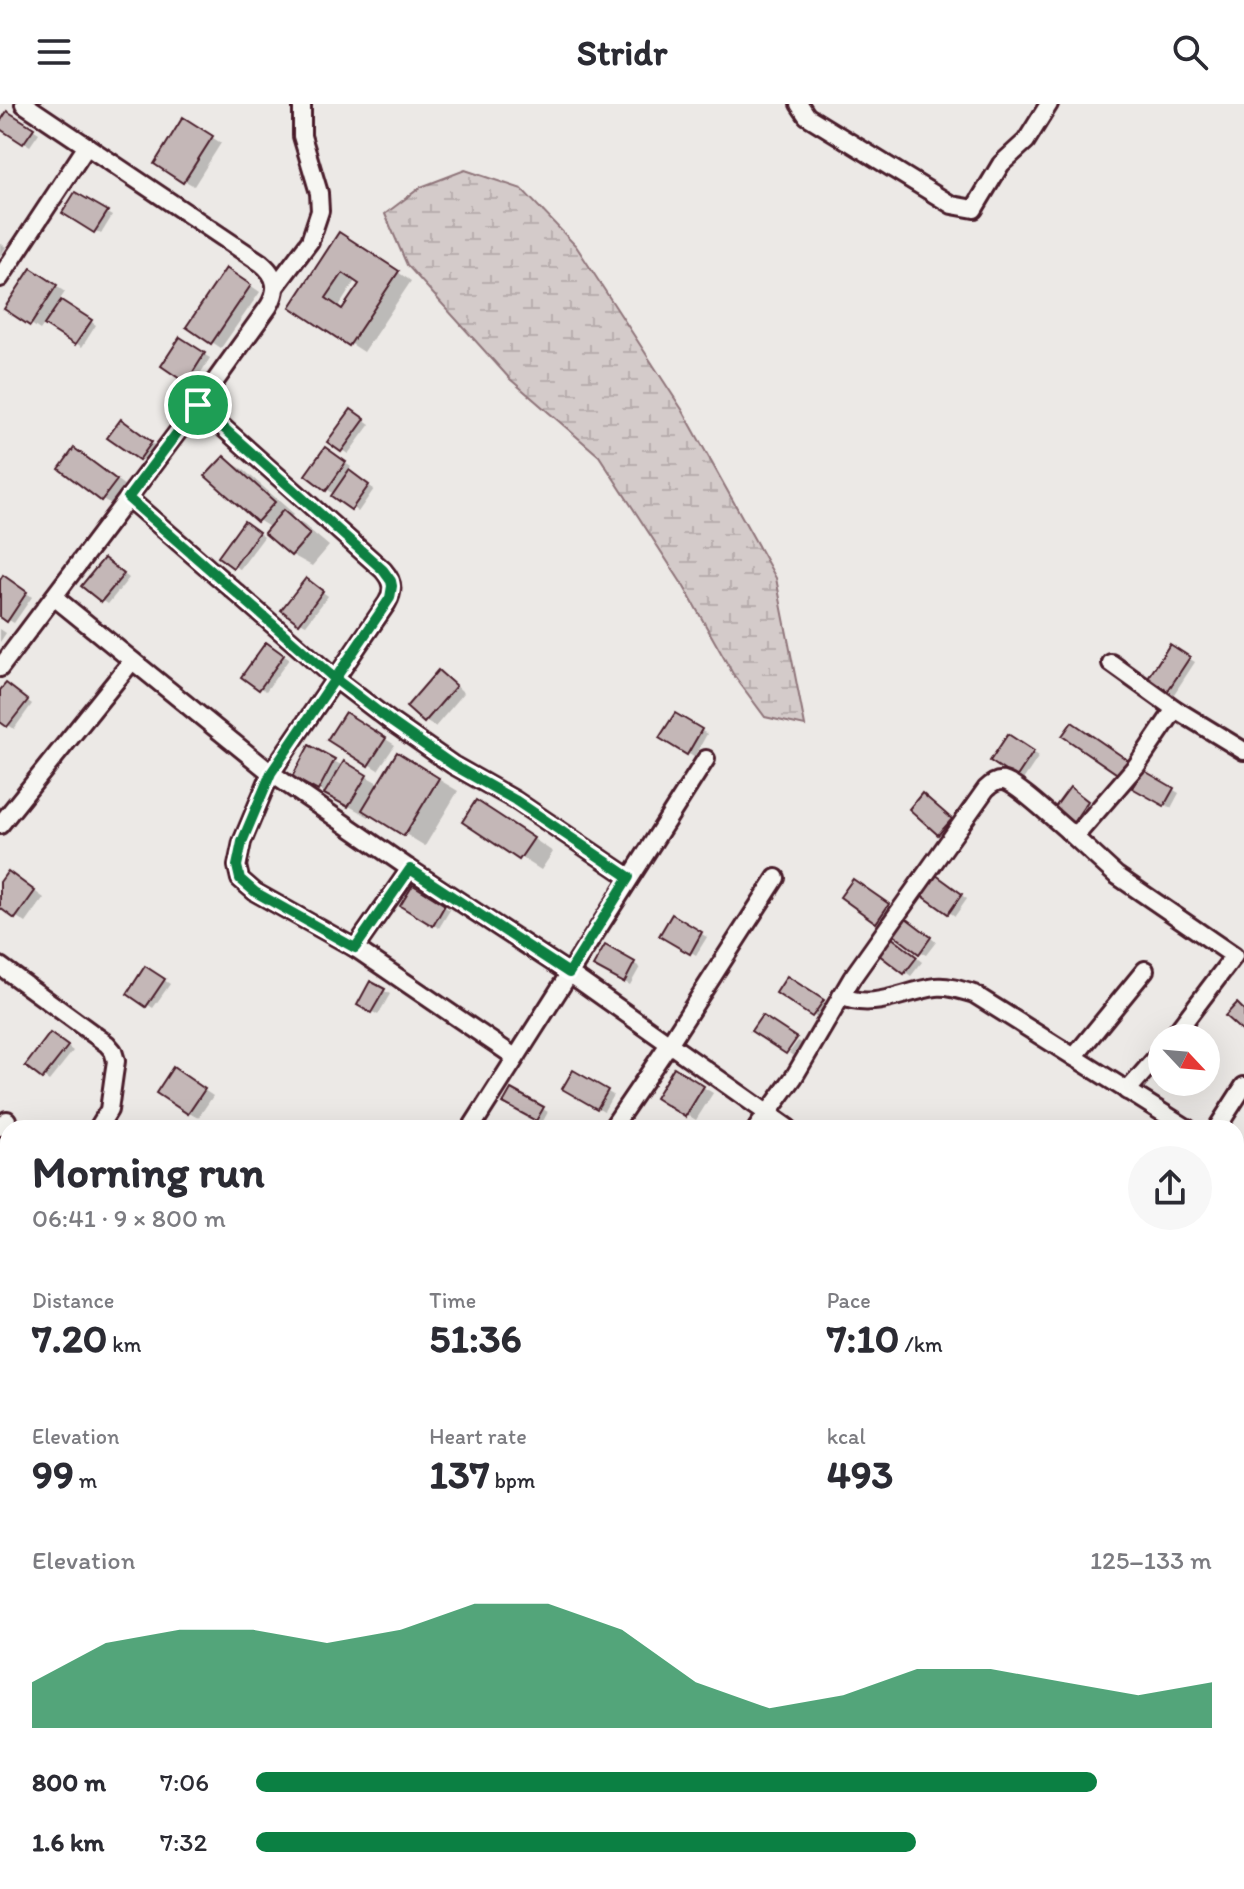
<!DOCTYPE html>
<html lang="en">
<head>
<meta charset="utf-8">
<style>
	:root { --surface:#fff; --page:#f7f7f7; --text:#2b2b33; --muted:#7c7c81; --accent:#0b8043 }
	body { margin:0; font-family:Itim,sans-serif; background:var(--page); color:var(--text); height:100vh; display:flex; flex-direction:column; font-size:30px; white-space:nowrap }
	* { box-sizing:border-box; margin:0 }
	p { font-size:26px; color:var(--muted) }
	.icon { flex:none; width:44px; height:44px; fill:none; stroke:currentColor; stroke-width:2; stroke-linecap:round; stroke-linejoin:round }
	.map { position:relative; flex:1; overflow:hidden }
	.side { position:absolute; left:0px; top:1016px; width:1244px; height:770px; display:flex; flex-direction:column; background:var(--surface); border-radius:24px 24px 0 0; box-shadow:0 8px 32px #0002 }
	.side>* { flex:none }
	.needle { width:52px; rotate:116deg }
	.tools { position:absolute; left:1148px; top:920px; display:grid; gap:16px }
	.tools a { display:grid; place-items:center; width:72px; height:72px; border-radius:50%; background:var(--surface); box-shadow:0 8px 32px #0002; font-size:40px }
	.pin { position:absolute; display:grid; place-items:center; width:68px; height:68px; color:#fff; margin:-34px; border:4px solid #fff; border-radius:50%; box-shadow:0 2px 8px #0007 }
	.round { display:grid; place-items:center; flex:none; width:84px; height:84px; border-radius:42px; background:var(--page) }
	.head { display:flex; align-items:center; justify-content:space-between; height:136px; padding:0 32px }
	h1 { font-size:44px; font-weight:700; line-height:60px }
	.metrics { display:grid; grid-template-columns:repeat(3,1fr); gap:12px; height:136px; padding:8px 32px }
	.metrics div { display:grid; align-content:center }
	.metrics b { font-size:40px; font-weight:700 }
	.metrics small { font-size:22px; font-weight:400 }
	.metrics p { font-size:22px }
	.chart { height:224px; padding:16px 32px }
	.chart p { display:flex; justify-content:space-between }
	.chart svg { width:100%; height:144px; margin-top:8px; fill:var(--accent); opacity:.7 }
	ul { padding:0 32px; list-style:none; font-size:26px }
	li { display:grid; grid-template-columns:128px 96px 1fr; align-items:center; height:60px }
	li i { height:20px; border-radius:10px; background:var(--accent) }
	header { display:flex; justify-content:space-between; align-items:center; height:104px; padding:0 32px; background:var(--surface); font-size:36px; font-weight:700 }
	.map>svg:first-child { display:block }
</style>
</head>
<body>
<header><svg class="icon" aria-label="menu" viewBox="0 0 24 24"><path d="M4 6h16M4 12h16M4 18h16"/></svg>Stridr<svg class="icon" aria-label="search" viewBox="0 0 24 24"><circle cx="10" cy="10" r="6"/><path d="M15 15l6 6"/></svg></header>
<div class="map">
<svg width="1244" height="1785" viewBox="0 0 1244 1785">
	<defs>
		<pattern id="wetland-marsh" width="20" height="14" patternUnits="userSpaceOnUse" patternTransform="scale(2)"><rect width="20" height="14" fill="#d4cbca"/><path d="M1 5h8M5 5V1M11 12h8M15 12V8" fill="none" stroke="#b8aeae"/></pattern>
	</defs>
	<rect width="100%" height="100%" fill="#ece9e6"/>
	<filter id="ink" filterUnits="userSpaceOnUse"><feTurbulence type="fractalNoise" baseFrequency=".0125" numOctaves="2"/><feDisplacementMap in="SourceGraphic" scale="16" xChannelSelector="R" yChannelSelector="G"/><feConvolveMatrix kernelMatrix="1 2 1 2 8 2 1 2 1" color-interpolation-filters="sRGB"/></filter>
	<g filter="url(#ink)">
		<polygon fill="url(#wetland-marsh)" stroke="#8f757a" stroke-width="2" points="465,66 522,85 576,142 683,307 776,474 805,622 765,613 733,570 684,483 599,352 510,275 407,161 385,110 421,83"/>
		<g fill="#0003" fill-rule="evenodd">
			<polygon points="8,9 39,29 30,42 0,23"/>
			<polygon points="184,16 221,39 194,82 156,60"/>
			<polygon points="76,91 112,112 101,130 65,109"/>
			<path d="M 353,138 L 411,177 L 364,248 L 293,202 ZM 356,175 L 362,179 L 343,207 L 338,204 Z"/>
			<polygon points="0,139 6,143 0,152"/>
			<polygon points="41,172 65,188 59,197 96,221 82,243 45,219 40,226 31,220"/>
			<polygon points="237,172 260,188 221,244 212,238"/>
			<polygon points="181,236 210,254 193,281 164,262"/>
			<polygon points="357,311 370,320 348,350 330,338"/>
			<polygon points="127,322 157,343 146,358 140,355"/>
			<polygon points="331,349 351,363 348,368 374,385 358,408 327,385"/>
			<polygon points="85,352 125,382 112,400 102,395"/>
			<polygon points="224,354 244,366 294,410 291,413 304,421 329,442 312,462 292,451 271,424 258,416"/>
			<polygon points="251,423 264,433 240,465 234,462"/>
			<polygon points="111,460 129,474 108,500 102,496"/>
			<polygon points="10,477 32,493 14,519 0,511 0,480"/>
			<polygon points="312,480 328,492 306,521 300,518"/>
			<polygon points="0,525 6,529 0,538"/>
			<polygon points="1170,543 1195,558 1174,590 1150,575"/>
			<polygon points="273,544 289,555 266,587 244,573"/>
			<polygon points="439,569 448,574 464,589 435,623 425,617"/>
			<polygon points="12,585 32,600 14,625 0,615 0,589"/>
			<polygon points="346,610 395,641 378,666 330,636"/>
			<polygon points="676,611 707,630 694,653 662,634"/>
			<polygon points="1015,636 1039,652 1023,676 1017,672"/>
			<polygon points="310,644 343,662 344,660 380,680 398,651 458,687 425,742 371,709 369,713 294,672"/>
			<polygon points="1144,669 1179,689 1171,704 1135,683"/>
			<polygon points="1076,689 1093,701 1079,722 1073,718"/>
			<polygon points="928,695 956,720 945,732 939,729"/>
			<polygon points="497,710 553,748 541,766 464,717"/>
			<polygon points="938,774 967,795 955,812 949,808"/>
			<polygon points="18,775 44,794 26,819 0,802 0,781"/>
			<polygon points="860,781 894,805 883,820 877,817"/>
			<polygon points="413,784 450,806 439,824 402,802"/>
			<polygon points="672,813 707,833 696,851 662,831"/>
			<polygon points="909,817 936,838 926,851 920,848"/>
			<polygon points="894,836 922,858 911,872 877,847"/>
			<polygon points="605,843 640,863 630,881 595,861"/>
			<polygon points="146,864 170,880 153,904 130,889"/>
			<polygon points="788,875 828,901 819,915 778,889"/>
			<polygon points="371,880 390,890 378,911 359,900"/>
			<polygon points="57,935 73,947 49,977 28,962"/>
			<polygon points="798,937 802,939 793,952 789,949"/>
			<polygon points="674,966 713,989 696,1016 658,993"/>
			<polygon points="574,969 613,991 604,1007 565,985"/>
			<polygon points="183,972 213,992 198,1014 189,1009"/>
			<polygon points="512,987 548,1008 542,1019 506,998"/>
			<polygon points="284,1778 345,1778 351,1781 349,1785 280,1785"/>
		</g>
		<g fill="none" stroke-linecap="round" stroke-linejoin="round">
			<g stroke="#886e73" stroke-width="5">
				<polyline points="0,1494 8,1503"/>
				<polyline points="381,1778 392,1785"/>
			</g>
		</g>
		<g fill="#c4b7b7" stroke="#4a1f2b" stroke-width="2" fill-rule="evenodd">
			<polygon points="7,7 34,24 23,40 0,25 0,18"/>
			<polygon points="183,13 213,32 183,79 154,60"/>
			<polygon points="75,88 108,107 94,129 62,109"/>
			<path d="M 339,128 L 399,167 L 349,242 L 290,203 ZM 343,169 L 359,180 L 342,205 L 326,194 Z"/>
			<polygon points="31,164 57,181 30,222 4,205"/>
			<polygon points="226,164 251,181 211,240 186,223"/>
			<polygon points="61,196 92,216 75,241 44,221"/>
			<polygon points="180,233 205,249 186,279 161,262"/>
			<polygon points="351,305 365,315 341,348 327,338"/>
			<polygon points="121,315 152,338 139,356 107,334"/>
			<polygon points="325,343 346,358 326,387 305,371"/>
			<polygon points="74,344 117,376 101,397 59,365"/>
			<polygon points="224,352 275,398 257,418 205,372"/>
			<polygon points="349,366 369,381 351,406 331,392"/>
			<polygon points="283,406 310,430 291,452 264,429"/>
			<polygon points="244,417 259,428 233,464 218,453"/>
			<polygon points="104,454 124,470 101,498 81,482"/>
			<polygon points="3,471 27,488 7,518 0,513 0,476"/>
			<polygon points="306,474 323,487 299,520 281,506"/>
			<polygon points="266,538 284,551 259,586 241,573"/>
			<polygon points="1170,540 1190,553 1167,588 1147,576"/>
			<polygon points="438,566 456,582 424,619 406,603"/>
			<polygon points="6,579 28,596 7,623 0,618 0,586"/>
			<polygon points="345,608 386,634 368,662 327,636"/>
			<polygon points="675,609 702,625 687,651 659,634"/>
			<polygon points="1072,618 1129,657 1119,671 1062,632"/>
			<polygon points="1008,630 1034,647 1016,674 990,657"/>
			<polygon points="309,641 335,655 318,687 292,673"/>
			<polygon points="397,648 439,674 404,732 362,706"/>
			<polygon points="344,657 367,671 348,703 324,690"/>
			<polygon points="1143,666 1174,684 1164,702 1132,684"/>
			<polygon points="1070,683 1088,697 1072,720 1053,706"/>
			<polygon points="922,689 952,715 938,731 909,705"/>
			<polygon points="476,696 534,734 519,756 462,718"/>
			<polygon points="8,767 35,787 15,815 0,804 0,778"/>
			<polygon points="932,768 962,790 948,810 917,788"/>
			<polygon points="853,775 889,800 876,819 840,793"/>
			<polygon points="413,781 445,801 433,822 400,802"/>
			<polygon points="672,810 702,828 690,850 659,832"/>
			<polygon points="902,811 931,833 919,850 890,828"/>
			<polygon points="887,830 917,853 904,870 874,847"/>
			<polygon points="605,841 635,858 624,879 593,862"/>
			<polygon points="145,862 165,875 146,903 127,890"/>
			<polygon points="787,872 824,896 812,913 776,889"/>
			<polygon points="370,877 385,885 371,909 357,901"/>
			<polygon points="1237,899 1244,906 1244,929 1225,912"/>
			<polygon points="762,911 797,934 786,950 751,927"/>
			<polygon points="50,929 68,942 42,975 25,962"/>
			<polygon points="173,963 205,985 188,1010 156,989"/>
			<polygon points="674,963 704,982 685,1013 655,994"/>
			<polygon points="573,966 608,986 597,1005 562,985"/>
			<polygon points="511,985 544,1003 536,1017 503,999"/>
			<polygon points="1244,1194 1244,1230 1236,1226 1236,1209"/>
			<polygon points="1236,1247 1244,1252 1244,1303 1236,1298"/>
			<polygon points="109,1778 159,1778 169,1785 119,1785"/>
			<polygon points="282,1778 326,1778 323,1785 278,1785"/>
		</g>
		<g fill="none" stroke-linecap="round" stroke-linejoin="round">
			<g stroke="#4a1f2b" stroke-width="22">
				<g id="street">
					<polyline points="799,0 807,12 952,101 974,105 1001,60 1026,37 1049,0"/>
					<polyline points="0,174 87,42"/>
					<polyline points="276,182 310,137 320,107 319,89 302,32 302,0"/>
					<path d="M 198,301 L 383,466 C 393,477 394,487 387,499 L 271,669 L 242,738 L 237,762 L 240,775 L 255,788 L 355,844 L 515,953"/>
					<polyline points="128,394 334,574 393,619 453,661 515,696 629,773"/>
					<polyline points="54,493 271,669 410,765 569,869 788,1024"/>
					<polyline points="1111,559 1175,605 1244,647"/>
					<path d="M 0,564 L 198,301 L 269,202 C 279,185 277,172 261,159 L 24,0"/>
					<polyline points="0,721 132,557"/>
					<polyline points="1068,727 1116,771 1234,852 1172,934"/>
					<polyline points="355,844 410,765"/>
					<polyline points="0,862 107,940 113,947 116,957 114,970 109,1006 98,1024"/>
					<path d="M 841,892 C 873,907 904,887 936,883 C 949,882 961,886 974,890 L 1187,1024"/>
					<polyline points="1074,953 1145,866"/>
					<polyline points="1127,987 1162,947"/>
					<polyline points="0,1023 7,1016"/>
					<polyline points="471,1024 706,655"/>
					<polyline points="612,1024 669,940 776,774"/>
					<path d="M 757,1024 L 794,973 L 852,874 L 986,685 C 991,680 996,676 1004,677 C 1017,680 1055,716 1068,727 L 1078,729 L 1137,661 L 1175,605"/>
					<polyline points="1217,1024 1244,982"/>
					<polyline points="1236,1055 1244,1060"/>
					<polyline points="0,1133 8,1139"/>
					<polyline points="1236,1312 1244,1316"/>
					<polyline points="1236,1534 1244,1540"/>
					<polyline points="0,1618 8,1623"/>
					<polyline points="0,1724 8,1729"/>
					<polyline points="195,1778 206,1785"/>
					<polyline points="1152,1778 1167,1785"/>
					<polyline points="536,1785 540,1778"/>
					<polyline points="1002,1785 1005,1778"/>
					<polyline points="1125,1785 1128,1778"/>
				</g>
			</g>
			<g stroke="#4a1f2b" stroke-width="30">
				<polyline id="secondary" points="57,1785 63,1778"/>
			</g>
			<g stroke="#4a1f2b" stroke-width="32">
				<g id="primary">
					<polyline points="0,1328 8,1331"/>
					<polyline points="0,1360 8,1362"/>
					<polyline points="1236,1636 1244,1637"/>
					<polyline points="1236,1670 1244,1671"/>
				</g>
			</g>
			<use href="#street" stroke="#f6f6f2" stroke-width="16"/>
			<use href="#secondary" stroke="#f6f6f2" stroke-width="24"/>
			<use href="#primary" stroke="#f6f6f2" stroke-width="26"/>
		</g>
	</g>
	<g fill="none" stroke-linecap="round" stroke-linejoin="round" filter="url(#ink)">
		<g stroke="#fff" stroke-width="16">
			<polyline id="route" points="198,301 383,466 391,477 392,482 390,494 271,669 242,738 237,762 240,775 255,788 355,844 410,765 569,869 629,773 515,696 453,661 393,619 334,574 128,394 198,301"/>
		</g>
		<use href="#route" stroke="#0b8043" stroke-width="10"/>
	</g>
</svg>
<div class="tools">
<a><svg class="needle" viewBox="-14 -14 28 28"><path d="M0-13l5 13h-10z" fill="#e53935"/><path d="M0 13l5-13h-10z" fill="#7c7c81"/></svg></a>
</div>
<div class="pin" style="left:198px;top:301px;background:#1e9e55"><svg class="icon" aria-label="arrive" viewBox="0 0 24 24"><path d="M6 21V4h12l-3 4 3 4H6"/></svg></div>
<section class="side">
<div class="head"><div><h1>Morning run</h1><p>06:41 · 9 × 800 m</p></div><a class="round"><svg class="icon" aria-label="share" viewBox="0 0 24 24"><path d="M12 15V3M7 8l5-5 5 5M5 13v7h14v-7"/></svg></a></div>
<div class="metrics">
<div><p>Distance</p><b>7.20<small> km</small></b></div>
<div><p>Time</p><b>51:36</b></div>
<div><p>Pace</p><b>7:10<small> /km</small></b></div>
</div>
<div class="metrics">
<div><p>Elevation</p><b>99<small> m</small></b></div>
<div><p>Heart rate</p><b>137<small> bpm</small></b></div>
<div><p>kcal</p><b>493</b></div>
</div>
<div class="chart"><p><span>Elevation</span>125–133 m</p>
<svg viewBox="0 0 160 44" preserveAspectRatio="none"><path d="M0 44V30L10 18L20 14L30 14L40 18L50 14L60 6L70 6L80 14L90 30L100 38L110 34L120 26L130 26L140 30L150 34L160 30V44z"/></svg>
</div>
<ul>
<li><b>800 m</b>7:06<i style="width:88%"></i></li>
<li><b>1.6 km</b>7:32<i style="width:69%"></i></li>
</ul>
</section>
</div>
</body>
</html>
